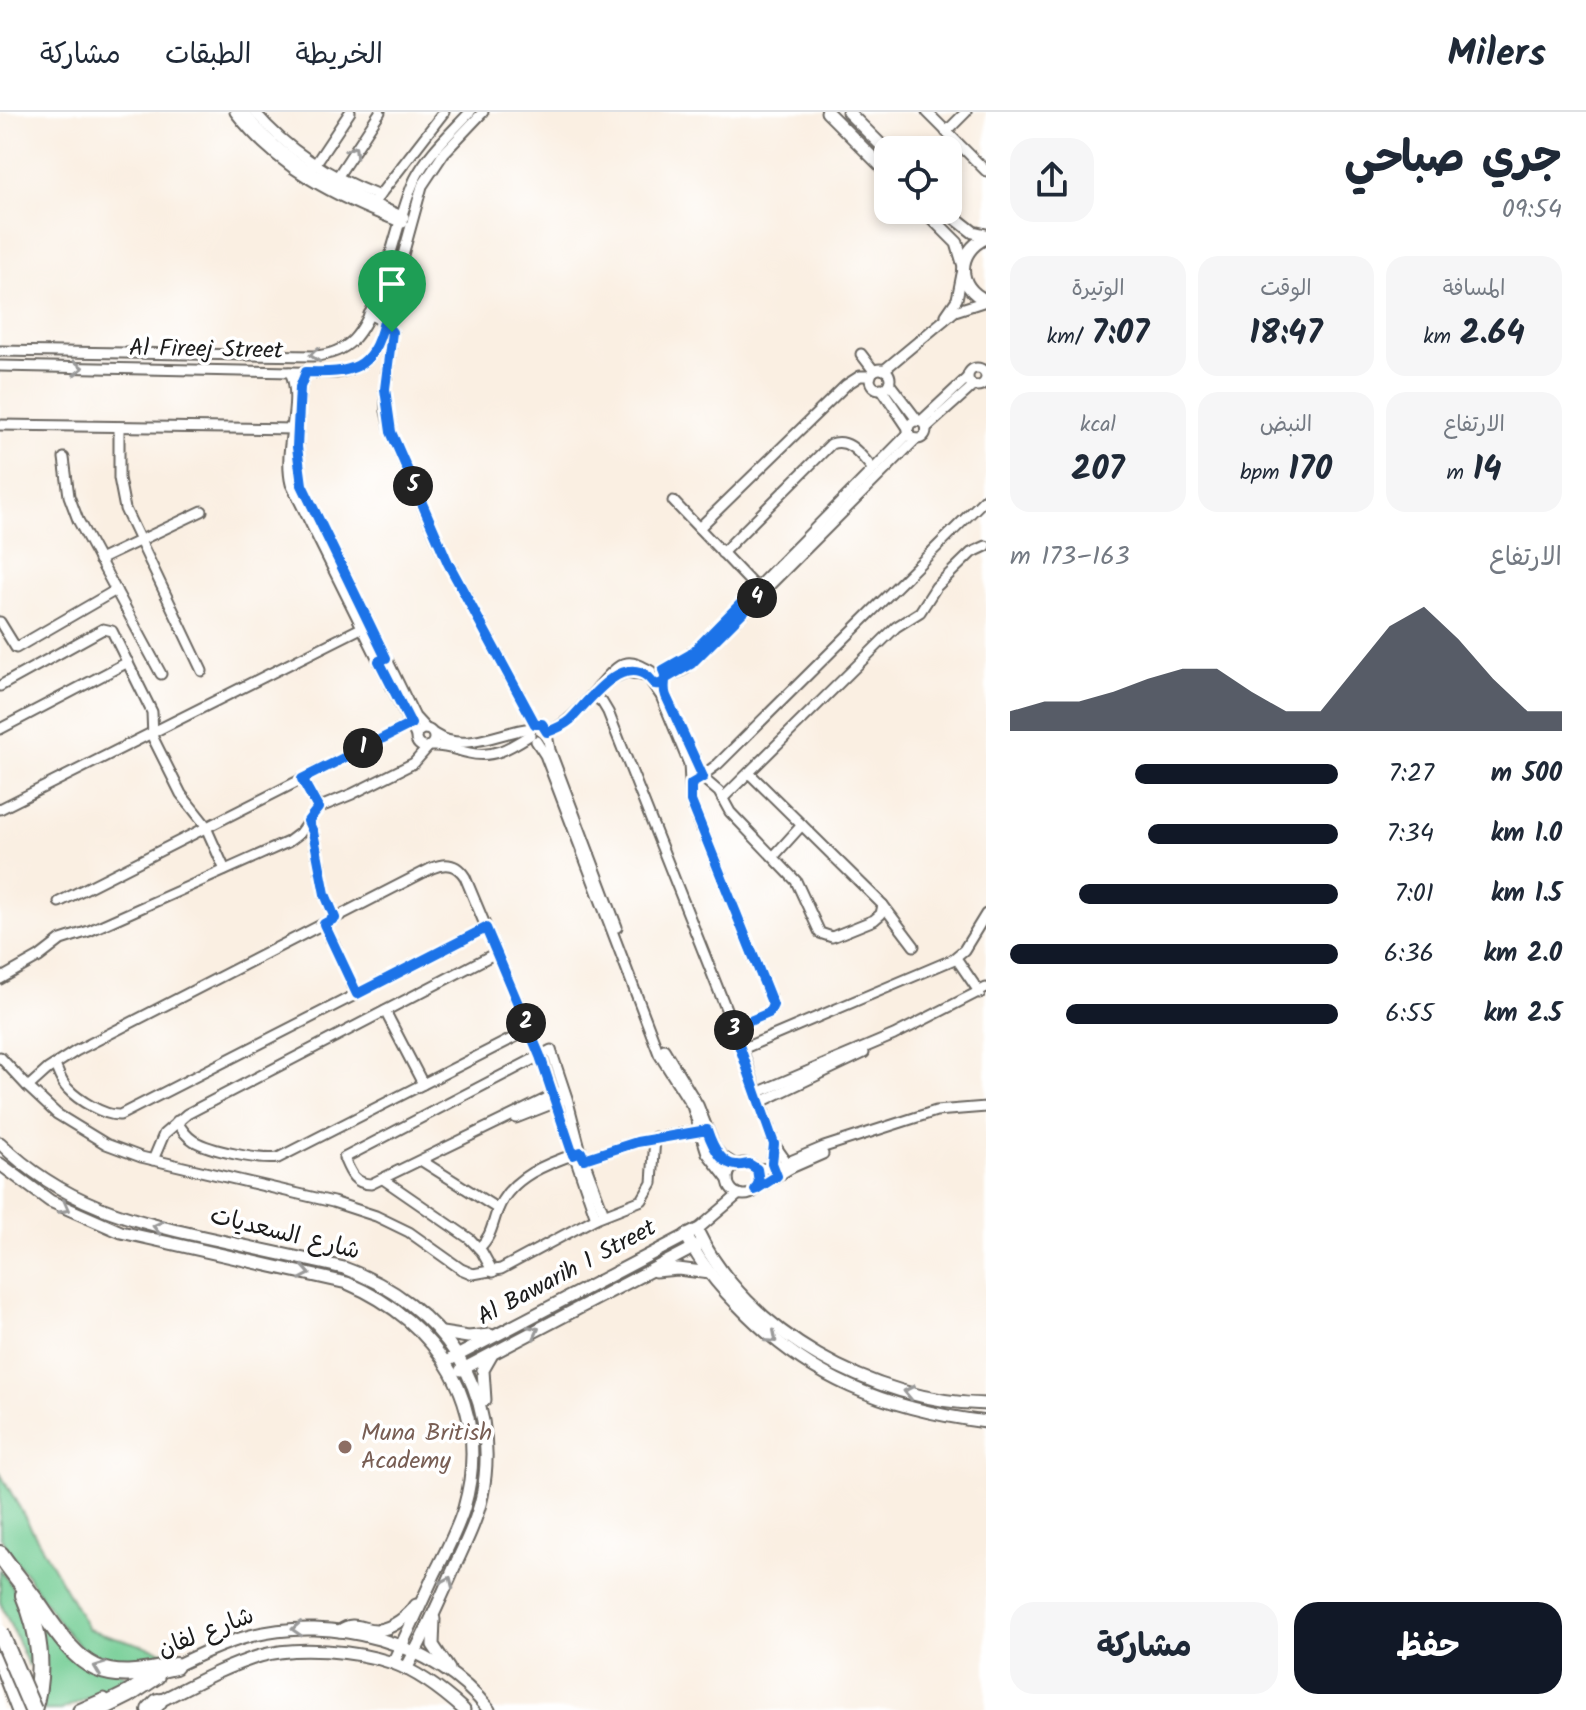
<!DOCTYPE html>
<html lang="ar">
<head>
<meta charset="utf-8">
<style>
	:root { --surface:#fff; --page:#f6f6f7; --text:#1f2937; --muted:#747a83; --line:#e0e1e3; --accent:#111827 }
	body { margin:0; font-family:Kalam,"Playpen Sans Arabic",sans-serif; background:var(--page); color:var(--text); direction:rtl; height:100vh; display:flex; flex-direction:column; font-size:30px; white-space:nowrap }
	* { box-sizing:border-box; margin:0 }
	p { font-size:26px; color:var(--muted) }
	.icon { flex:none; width:44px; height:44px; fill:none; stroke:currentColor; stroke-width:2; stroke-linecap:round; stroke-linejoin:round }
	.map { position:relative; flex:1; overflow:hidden; direction:ltr }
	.drawer { display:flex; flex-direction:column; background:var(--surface); width:600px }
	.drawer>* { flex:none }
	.buttons { position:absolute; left:874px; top:24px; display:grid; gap:16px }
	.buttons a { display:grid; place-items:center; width:88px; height:88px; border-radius:16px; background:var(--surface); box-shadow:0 4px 12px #0003; font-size:40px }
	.pin { position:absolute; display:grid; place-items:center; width:68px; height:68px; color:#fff; margin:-82px -34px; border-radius:50% 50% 50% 0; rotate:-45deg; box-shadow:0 0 8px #0007 }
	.pin .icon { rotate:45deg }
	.km { position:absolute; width:40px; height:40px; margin:-20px; border-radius:50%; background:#222; color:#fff; font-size:22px; line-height:40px; text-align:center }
	.round { display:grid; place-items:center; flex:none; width:84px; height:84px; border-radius:24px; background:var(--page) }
	.head { display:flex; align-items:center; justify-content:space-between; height:136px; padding:0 24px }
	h1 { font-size:44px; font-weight:700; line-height:60px }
	.metrics { display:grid; grid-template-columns:repeat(3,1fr); gap:12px; height:136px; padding:8px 24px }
	.metrics div { display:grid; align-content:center; border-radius:20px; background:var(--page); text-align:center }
	.metrics b { font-size:34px; font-weight:700 }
	.metrics small { font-size:22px; font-weight:400 }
	.metrics p { font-size:22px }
	.chart { height:224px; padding:16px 24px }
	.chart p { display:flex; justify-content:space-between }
	.chart svg { width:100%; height:144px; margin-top:8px; fill:var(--accent); opacity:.7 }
	.button { display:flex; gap:16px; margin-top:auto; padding:16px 24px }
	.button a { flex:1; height:92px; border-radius:24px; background:var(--accent); color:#fff; font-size:32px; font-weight:700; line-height:92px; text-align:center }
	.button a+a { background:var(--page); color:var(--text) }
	ul { padding:0 24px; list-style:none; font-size:26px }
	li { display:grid; grid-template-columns:128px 96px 1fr; align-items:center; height:60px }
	li i { height:20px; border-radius:10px; background:var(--accent) }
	header { display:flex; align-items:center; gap:48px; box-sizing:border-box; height:112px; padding:0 40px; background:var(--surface); border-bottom:2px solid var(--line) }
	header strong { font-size:38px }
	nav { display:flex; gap:44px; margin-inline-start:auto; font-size:28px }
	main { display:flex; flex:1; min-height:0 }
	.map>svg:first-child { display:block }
</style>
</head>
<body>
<header>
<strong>Milers</strong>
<nav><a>الخريطة</a><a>الطبقات</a><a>مشاركة</a></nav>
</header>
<main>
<section class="drawer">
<div class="head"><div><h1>جري صباحي</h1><p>09:54</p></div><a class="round"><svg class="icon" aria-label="share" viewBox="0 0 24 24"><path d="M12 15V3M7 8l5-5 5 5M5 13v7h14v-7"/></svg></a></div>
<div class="metrics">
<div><p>المسافة</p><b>2.64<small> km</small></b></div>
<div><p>الوقت</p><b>18:47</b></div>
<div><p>الوتيرة</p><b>7:07<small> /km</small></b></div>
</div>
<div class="metrics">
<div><p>الارتفاع</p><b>14<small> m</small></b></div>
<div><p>النبض</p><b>170<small> bpm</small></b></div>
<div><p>kcal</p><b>207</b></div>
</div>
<div class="chart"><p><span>الارتفاع</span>163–173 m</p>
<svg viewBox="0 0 160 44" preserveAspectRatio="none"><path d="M0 44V38L10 35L20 35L30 32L40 28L50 25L60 25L70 32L80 38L90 38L100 25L110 12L120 6L130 16L140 28L150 38L160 38V44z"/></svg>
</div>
<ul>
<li><b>500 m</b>7:27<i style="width:62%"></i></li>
<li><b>1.0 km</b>7:34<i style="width:58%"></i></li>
<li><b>1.5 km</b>7:01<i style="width:79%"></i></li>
<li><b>2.0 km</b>6:36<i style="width:100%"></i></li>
<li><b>2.5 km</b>6:55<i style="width:83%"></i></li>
</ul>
<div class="button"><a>حفظ</a><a>مشاركة</a></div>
</section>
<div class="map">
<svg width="986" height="1598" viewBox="0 0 986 1598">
	<rect width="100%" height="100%" fill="#fff"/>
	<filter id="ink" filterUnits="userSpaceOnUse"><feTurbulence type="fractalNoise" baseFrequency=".0125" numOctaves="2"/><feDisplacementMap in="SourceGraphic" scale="16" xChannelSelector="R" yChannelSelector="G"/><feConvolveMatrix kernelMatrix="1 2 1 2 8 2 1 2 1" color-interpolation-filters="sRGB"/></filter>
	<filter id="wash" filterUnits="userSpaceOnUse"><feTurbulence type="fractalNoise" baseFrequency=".006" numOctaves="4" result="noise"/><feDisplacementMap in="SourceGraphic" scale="32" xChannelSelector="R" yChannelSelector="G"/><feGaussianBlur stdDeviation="1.8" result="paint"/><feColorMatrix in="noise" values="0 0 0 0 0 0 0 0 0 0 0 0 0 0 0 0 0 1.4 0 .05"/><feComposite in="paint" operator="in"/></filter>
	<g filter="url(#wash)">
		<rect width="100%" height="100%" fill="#faefe2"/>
		<g fill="#73cd94" stroke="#487458" stroke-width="2">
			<path d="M 0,1361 L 88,1517 L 172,1542 C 97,1580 67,1523 30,1468 C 23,1457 2,1434 0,1422 C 0,1404 0,1380 0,1361 Z"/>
			<path d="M 0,1457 C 24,1489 30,1510 32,1551 L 28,1553 L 0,1490 Z"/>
			<polygon points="37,1501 61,1534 131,1566 61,1598 44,1598 42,1590"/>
		</g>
	</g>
	<g filter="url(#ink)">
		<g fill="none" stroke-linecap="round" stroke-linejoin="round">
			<g stroke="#6a6661" stroke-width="13">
				<g id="minor">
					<path d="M 235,0 C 278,57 337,86 403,111"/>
					<path d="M 244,0 C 285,54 344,79 404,105"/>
					<path d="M 255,0 C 288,39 332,66 379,84"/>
					<polyline points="927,0 986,59"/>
					<polyline points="946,20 966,0"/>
					<polyline points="312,57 350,0"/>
					<polyline points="334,70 380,0"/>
					<polyline points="375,89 444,0"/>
					<polyline points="369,202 384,210 392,220 385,277 386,299 391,320 442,439 535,612"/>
					<polyline points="946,203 957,187 962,162"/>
					<path d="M 0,239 L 314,244 C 329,243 342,239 353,228 C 383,197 395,109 415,67 C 428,41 451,21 470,0"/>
					<polyline points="861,242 874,259"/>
					<path d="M 0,254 L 337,261 C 357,257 369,250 379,230 L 422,74 L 444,41 L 483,0"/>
					<circle cx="977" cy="265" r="9"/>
					<circle cx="880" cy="267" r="10"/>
					<polyline points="884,258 955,199 986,189"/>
					<path d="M 290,260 C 304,289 282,336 291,372 L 416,624"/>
					<path d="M 306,260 C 294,282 296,349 302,373 L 415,605 L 426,617"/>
					<polyline points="889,271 918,309"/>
					<polyline points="881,276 908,316"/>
					<circle cx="917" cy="318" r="9"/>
					<polyline points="921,309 967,266"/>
					<polyline points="0,313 295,317"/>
					<polyline points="119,315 119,366 125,397 202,559"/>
					<polyline points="926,316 973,274"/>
					<polyline points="64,346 69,384 78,408 161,562"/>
					<polyline points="673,389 759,479"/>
					<polyline points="699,416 846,273 860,264 871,264"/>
					<path d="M 722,441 L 831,332 C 850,325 861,344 873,357"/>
					<polyline points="99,448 202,399"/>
					<polyline points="0,510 16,536 116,478"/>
					<polyline points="663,558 685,547 697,536 909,321"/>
					<polyline points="665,567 685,557 696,547 916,327"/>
					<polyline points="608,568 627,560 649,565"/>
					<polyline points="652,571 661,584 689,652 691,689 773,893 769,901 733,916"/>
					<polyline points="0,574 103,517 112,519 152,600 153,626 181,682 204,711 225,758"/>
					<polyline points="593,583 602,590 608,600 742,937 774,1032 791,1056"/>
					<polyline points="679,614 705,668 719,680 730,700 796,769 820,821 832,825 874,808 881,802 883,793"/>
					<circle cx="425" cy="626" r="9"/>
					<polyline points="0,617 128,550"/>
					<path d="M 547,620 C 581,610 606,554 627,551 C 636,550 643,555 651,559"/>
					<path d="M 434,622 C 464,642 499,620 531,616"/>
					<polyline points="547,623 550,638 617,815"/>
					<polyline points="536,629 545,643 659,942 692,994 707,1041 728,1068"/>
					<path d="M 431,634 C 445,633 456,638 469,641 C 493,647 511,635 530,623"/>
					<polyline points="749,661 883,793 914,834"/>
					<polyline points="302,667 318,696"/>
					<polyline points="691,672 718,652 986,386"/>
					<polyline points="723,686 896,515 920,500 936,475 971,441 986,434"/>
					<polyline points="0,697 369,512"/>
					<polyline points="308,709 313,720 325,782 335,806"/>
					<polyline points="774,744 802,713"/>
					<polyline points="59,790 411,612"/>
					<polyline points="324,812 357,882"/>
					<polyline points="956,846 980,881"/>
					<polyline points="0,867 39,845 61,828 89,819 288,730 300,721 318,696 352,682 414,651 428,635"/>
					<polyline points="385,899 423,972"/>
					<polyline points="664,937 698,993 715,1036 722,1044 736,1053"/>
					<polyline points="742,937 952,848 964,838 986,802"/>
					<polyline points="0,945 28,975 57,1002 106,1032 141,1045 333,1090 376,1104 409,1120 461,1157 473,1162 501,1157 596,1106 642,1088 652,1071 655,1025"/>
					<path d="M 55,953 C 58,960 61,970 67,976 C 78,988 104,1004 120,1003 L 486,816"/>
					<path d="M 28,975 L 48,957 L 76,939 L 432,756 C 446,750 457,752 465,765 L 540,944 L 596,1106"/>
					<path d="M 564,978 L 371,1072 C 354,1072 350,1060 344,1046 L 551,938 L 567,986 L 581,1040 L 604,1102"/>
					<polyline points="757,981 894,923 986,876"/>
					<polyline points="761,990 864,941"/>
					<polyline points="516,1006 562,988"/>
					<path d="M 177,1009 C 181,1017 186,1024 194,1029 C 209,1038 260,1049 278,1046 L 529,918"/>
					<polyline points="774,1032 772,1046 775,1059"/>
					<polyline points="584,1047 637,1030 704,1018"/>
					<polyline points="153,1048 164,1022 187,1002 496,841"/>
					<polyline points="422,1049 498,1097"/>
					<circle cx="744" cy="1067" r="16"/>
					<polyline points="757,1057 774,1056 824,1035 936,999 986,995"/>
					<polyline points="383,1067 470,1127 482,1140 493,1160"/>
					<polyline points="755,1078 791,1056 823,1042"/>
					<polyline points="697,1118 739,1082"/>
					<path d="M 479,1136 C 492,1124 492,1112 498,1097 C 511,1065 548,1051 578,1041"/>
				</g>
			</g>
			<g stroke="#6a6661" stroke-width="15">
				<g id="tertiary">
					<polyline points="827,0 888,61"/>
					<polyline points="848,0 888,40"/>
					<polyline points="924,98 957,131 963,151"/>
					<polyline points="945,98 973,120 986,123"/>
					<path d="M 986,126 C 956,139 956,176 986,188"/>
					<path d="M 0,1031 C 62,1092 131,1109 213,1127 C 257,1137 301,1146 344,1156 C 442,1192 503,1279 482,1384 C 476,1412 462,1437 451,1463 C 437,1495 423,1526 406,1557"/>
					<path d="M 0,1052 L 50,1089 L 121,1120 L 347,1171 C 439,1210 493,1295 464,1396 C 457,1419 445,1441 434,1463 C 421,1492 407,1522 393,1551"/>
					<path d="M 686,1123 C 699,1149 717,1172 737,1192 C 808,1267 885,1297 986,1310"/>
					<polyline points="655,1159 678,1157 710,1161"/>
					<polyline points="442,1221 468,1225 490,1223"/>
					<path d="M 451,1247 L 697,1118 C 746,1222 874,1290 986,1292"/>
					<polyline points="461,1258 697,1134"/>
					<polyline points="485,1288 483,1258 491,1244"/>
					<polyline points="434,1507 433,1533 449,1557"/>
					<path d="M 340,1519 C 355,1508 362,1519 378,1518 C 391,1517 409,1504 416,1493"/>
					<path d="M 171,1556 C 196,1544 223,1531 250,1524 C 332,1503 435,1529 489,1598"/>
					<path d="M 154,1592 C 188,1575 223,1555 260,1544 C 296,1533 357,1539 393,1551 C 418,1560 444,1580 464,1598"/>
					<polyline points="79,1598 104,1587"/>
				</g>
			</g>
			<g stroke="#6a6661" stroke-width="20">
				<g id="motorway">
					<path d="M 0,1442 C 13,1461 28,1478 41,1497 C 83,1559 100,1572 175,1554"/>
					<path d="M 24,1483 C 40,1521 45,1558 33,1598"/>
					<polyline points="0,1546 20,1598"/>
					<polyline points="97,1598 129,1582 156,1564"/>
					<polyline points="150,1598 158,1590"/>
				</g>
			</g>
			<use href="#minor" stroke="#fff" stroke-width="9"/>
			<use href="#tertiary" stroke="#fff" stroke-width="11"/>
			<use href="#motorway" stroke="#fff" stroke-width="16"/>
			<g stroke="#6a6661" stroke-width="20" stroke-linecap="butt">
				<polyline id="motorway-bridge" points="0,1521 33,1598"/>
			</g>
			<use href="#motorway-bridge" stroke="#fff" stroke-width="16"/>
		</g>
		<defs><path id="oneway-chevron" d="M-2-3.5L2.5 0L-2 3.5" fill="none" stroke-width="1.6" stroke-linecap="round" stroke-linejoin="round" transform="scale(2)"/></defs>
		<g stroke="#999">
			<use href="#oneway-chevron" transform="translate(353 39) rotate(-58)"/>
			<use href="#oneway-chevron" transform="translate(315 243) rotate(175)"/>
			<use href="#oneway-chevron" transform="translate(78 256) rotate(1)"/>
			<use href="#oneway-chevron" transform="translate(64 1096) rotate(28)"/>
			<use href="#oneway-chevron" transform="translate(158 1115) rotate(-167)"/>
			<use href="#oneway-chevron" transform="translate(305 1161) rotate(10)"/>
			<use href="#oneway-chevron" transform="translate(534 1219) rotate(-28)"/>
			<use href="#oneway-chevron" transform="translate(772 1226) rotate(41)"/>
			<use href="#oneway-chevron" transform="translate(909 1280) rotate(-168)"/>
			<use href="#oneway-chevron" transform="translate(448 1470) rotate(-66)"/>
			<use href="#oneway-chevron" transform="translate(297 1517) rotate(177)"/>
			<use href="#oneway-chevron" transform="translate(99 1556) rotate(-159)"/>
		</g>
	</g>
	<g fill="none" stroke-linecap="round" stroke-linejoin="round" filter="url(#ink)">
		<g stroke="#fff" stroke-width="16">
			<path id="route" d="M 392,220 L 384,210 C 372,259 352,261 306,260 L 300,275 L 297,335 L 302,373 L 386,546 L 379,549 L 411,612 L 302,667 L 318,696 L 308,709 L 313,720 L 325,782 L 335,806 L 324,812 L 357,882 L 486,816 L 540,944 L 573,1043 L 581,1040 L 584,1047 L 637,1030 L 707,1018 C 711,1030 720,1052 736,1053 C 741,1054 745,1052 749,1052 L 757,1057 L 759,1070 L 755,1078 L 777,1064 L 772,1051 L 774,1032 L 733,916 L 769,901 L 773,893 L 691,689 L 691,672 L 703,665 L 666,584 C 662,575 668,565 663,558 L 691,542 L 756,476 L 761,482 L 691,552 L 665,567 C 663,572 659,573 655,572 C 652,570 650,566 647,564 C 619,543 586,593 570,608 C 563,614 556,617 547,620 L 542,612 L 535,612 L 448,451 L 391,320 L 385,277 L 392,220"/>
		</g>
		<use href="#route" stroke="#1a73e8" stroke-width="10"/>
	</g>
	<circle fill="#8d6e63" stroke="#fff" stroke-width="3" cx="345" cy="1335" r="8"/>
	<g text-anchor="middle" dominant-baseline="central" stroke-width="7" stroke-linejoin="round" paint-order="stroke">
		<g font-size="24" fill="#1c1c1c" stroke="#fff">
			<text transform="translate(206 238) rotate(1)">Al Fireej Street</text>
			<text transform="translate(285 1122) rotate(14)">شارع السعديات</text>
			<text transform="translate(567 1161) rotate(-28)">Al Bawarih 1 Street</text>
			<text transform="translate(206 1521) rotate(-21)">شارع لفان</text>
		</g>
		<g font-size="24" fill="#785e54" stroke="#fff" text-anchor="start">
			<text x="361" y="1321">Muna British<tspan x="361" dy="28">Academy</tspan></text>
		</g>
	</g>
</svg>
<div class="buttons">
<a><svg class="icon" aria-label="locate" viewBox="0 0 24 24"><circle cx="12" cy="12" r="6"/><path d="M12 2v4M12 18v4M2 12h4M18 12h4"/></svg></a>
</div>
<div class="pin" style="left:392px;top:220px;background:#1e9e55"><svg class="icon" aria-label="arrive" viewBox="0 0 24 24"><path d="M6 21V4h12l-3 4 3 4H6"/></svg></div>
<b class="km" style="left:363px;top:636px">1</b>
<b class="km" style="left:526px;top:911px">2</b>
<b class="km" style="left:734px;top:918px">3</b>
<b class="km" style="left:757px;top:486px">4</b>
<b class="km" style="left:413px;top:374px">5</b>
</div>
</main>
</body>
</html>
